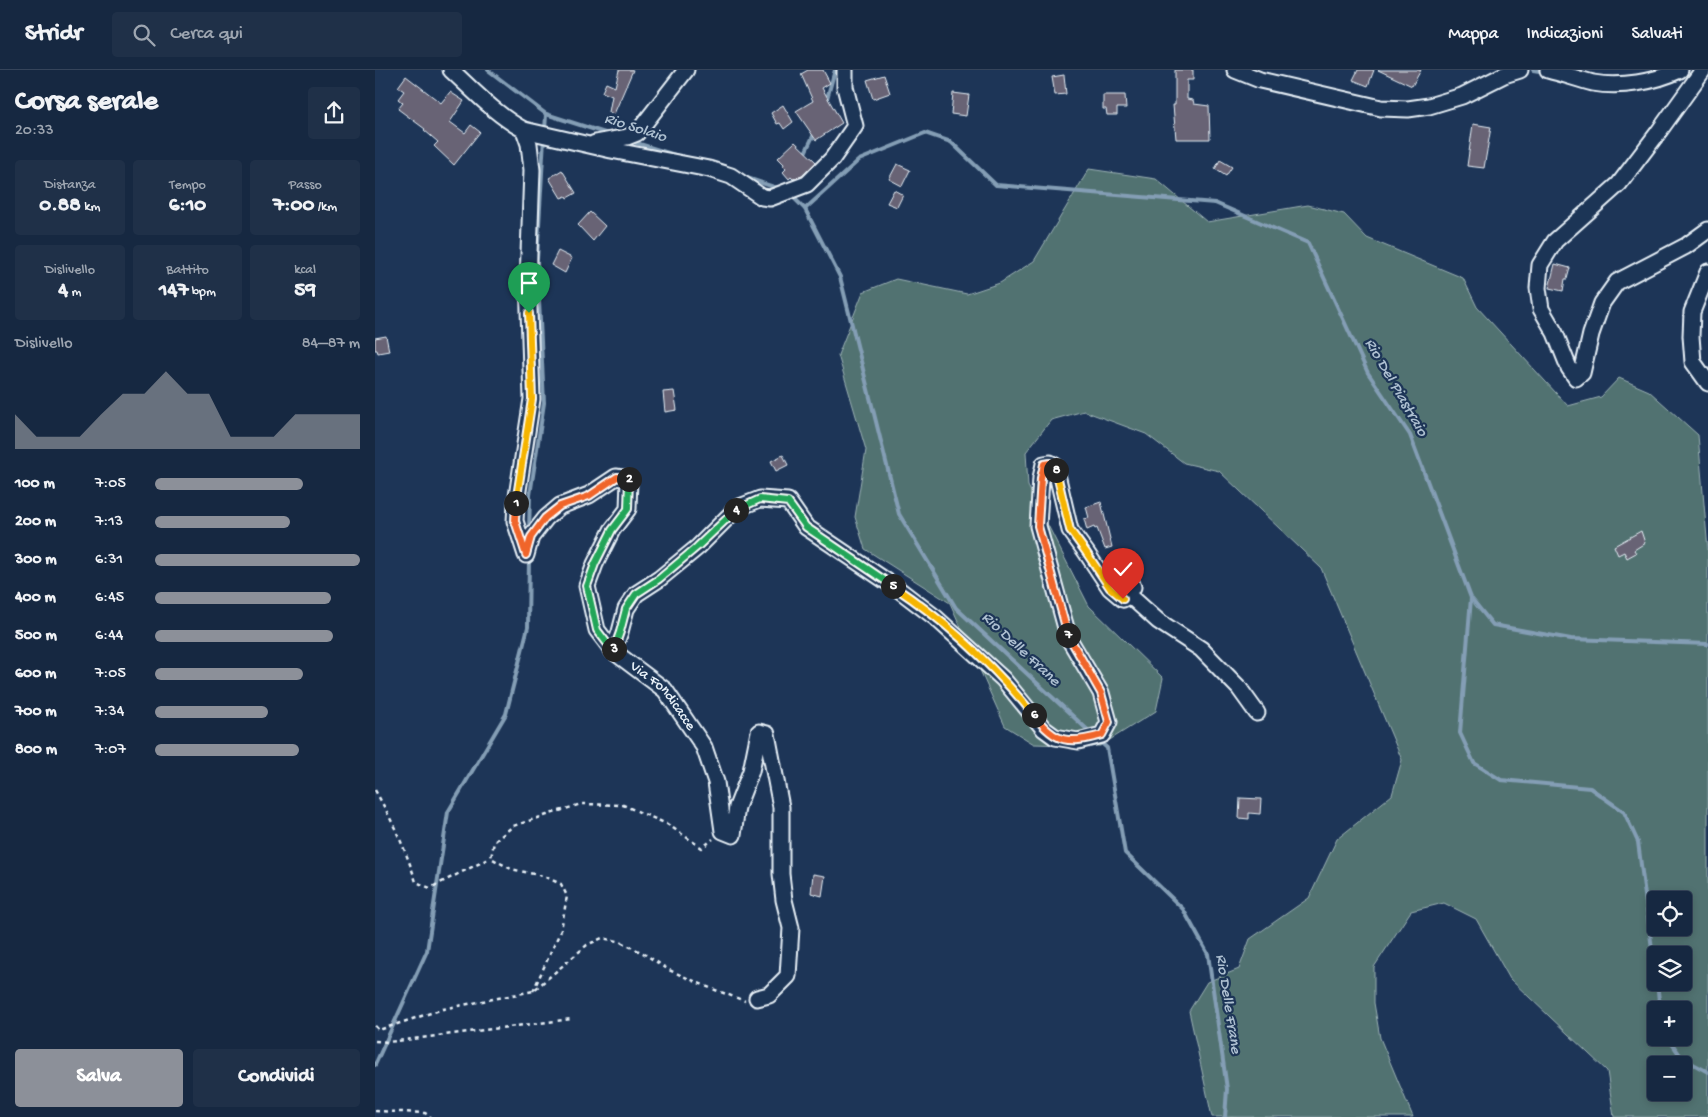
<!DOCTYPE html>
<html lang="it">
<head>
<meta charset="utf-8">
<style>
	:root { --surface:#162841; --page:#1f3048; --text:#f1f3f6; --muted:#9ea6b1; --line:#35445a; --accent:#8c9099 }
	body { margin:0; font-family:"Gochi Hand",sans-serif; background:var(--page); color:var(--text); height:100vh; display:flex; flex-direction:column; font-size:19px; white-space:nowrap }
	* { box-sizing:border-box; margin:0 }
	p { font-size:16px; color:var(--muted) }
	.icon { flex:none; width:28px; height:28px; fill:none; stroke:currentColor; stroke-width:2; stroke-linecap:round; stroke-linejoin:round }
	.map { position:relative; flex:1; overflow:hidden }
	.details { display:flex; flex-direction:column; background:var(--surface); width:375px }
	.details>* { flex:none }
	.buttons { position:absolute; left:1272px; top:821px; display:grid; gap:10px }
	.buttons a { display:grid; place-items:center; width:45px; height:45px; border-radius:5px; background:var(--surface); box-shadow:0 2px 8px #0003,0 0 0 1px var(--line); font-size:25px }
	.pin { position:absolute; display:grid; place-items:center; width:42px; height:42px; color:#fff; margin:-51px -21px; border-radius:50% 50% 50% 0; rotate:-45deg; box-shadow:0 0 5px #0007 }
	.pin .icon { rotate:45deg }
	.km { position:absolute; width:25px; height:25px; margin:-12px; border-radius:50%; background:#222; color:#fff; font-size:14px; line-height:25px; text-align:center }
	.round { display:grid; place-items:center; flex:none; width:52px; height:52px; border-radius:5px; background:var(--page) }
	.headline { display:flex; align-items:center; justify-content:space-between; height:85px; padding:0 15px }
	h1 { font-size:28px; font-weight:700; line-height:38px }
	.figures { display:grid; grid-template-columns:repeat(3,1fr); gap:8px; height:85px; padding:5px 15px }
	.figures div { display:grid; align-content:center; border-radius:5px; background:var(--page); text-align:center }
	.figures b { font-size:21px; font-weight:700 }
	.figures small { font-size:14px; font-weight:400 }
	.figures p { font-size:14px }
	.chart { height:140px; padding:10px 15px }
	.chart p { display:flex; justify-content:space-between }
	.chart svg { width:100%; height:90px; margin-top:5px; fill:var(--accent); opacity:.7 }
	.button { display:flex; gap:10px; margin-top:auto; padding:10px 15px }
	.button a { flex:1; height:58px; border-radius:5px; background:var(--accent); color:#fff; font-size:20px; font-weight:700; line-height:58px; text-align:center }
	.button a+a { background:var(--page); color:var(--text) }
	ul { padding:0 15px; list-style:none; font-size:16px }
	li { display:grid; grid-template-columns:80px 60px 1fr; align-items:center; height:38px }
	li i { height:12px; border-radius:6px; background:var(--accent) }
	header { display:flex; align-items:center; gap:30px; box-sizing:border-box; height:70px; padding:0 25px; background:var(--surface); border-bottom:1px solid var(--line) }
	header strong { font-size:24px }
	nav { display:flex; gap:28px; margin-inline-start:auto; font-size:18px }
	.search { width:350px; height:45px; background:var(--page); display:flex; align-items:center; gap:12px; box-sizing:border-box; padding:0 18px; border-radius:5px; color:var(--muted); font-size:19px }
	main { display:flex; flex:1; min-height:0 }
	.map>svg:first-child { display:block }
</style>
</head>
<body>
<header>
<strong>Stridr</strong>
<div class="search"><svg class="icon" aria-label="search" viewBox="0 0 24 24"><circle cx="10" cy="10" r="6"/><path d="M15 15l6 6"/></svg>Cerca qui</div>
<nav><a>Mappa</a><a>Indicazioni</a><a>Salvati</a></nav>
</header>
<main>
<section class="details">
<div class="headline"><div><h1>Corsa serale</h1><p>20:33</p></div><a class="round"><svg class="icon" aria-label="share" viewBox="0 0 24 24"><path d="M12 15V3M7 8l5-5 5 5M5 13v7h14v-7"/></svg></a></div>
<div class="figures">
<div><p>Distanza</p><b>0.88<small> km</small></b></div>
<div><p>Tempo</p><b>6:10</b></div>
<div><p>Passo</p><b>7:00<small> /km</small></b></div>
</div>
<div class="figures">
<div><p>Dislivello</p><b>4<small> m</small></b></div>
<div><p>Battito</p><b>147<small> bpm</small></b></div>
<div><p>kcal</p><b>59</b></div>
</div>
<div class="chart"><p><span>Dislivello</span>84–87 m</p>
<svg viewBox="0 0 160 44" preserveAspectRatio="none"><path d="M0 44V27L10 38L20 38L30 38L40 27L50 17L60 17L70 6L80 17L90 17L100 38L110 38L120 38L130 27L140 27L150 27L160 27V44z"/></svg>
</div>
<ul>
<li><b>100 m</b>7:05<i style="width:72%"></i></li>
<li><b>200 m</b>7:13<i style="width:66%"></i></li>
<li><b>300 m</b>6:31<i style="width:100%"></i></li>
<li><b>400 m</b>6:45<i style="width:86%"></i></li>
<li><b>500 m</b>6:44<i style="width:87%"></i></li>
<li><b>600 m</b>7:05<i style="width:72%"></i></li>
<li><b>700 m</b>7:34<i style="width:55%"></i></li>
<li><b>800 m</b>7:07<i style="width:70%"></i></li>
</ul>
<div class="button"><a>Salva</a><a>Condividi</a></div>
</section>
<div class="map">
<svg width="1333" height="1047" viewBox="0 0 1333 1047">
	<rect width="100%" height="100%" fill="#1d3557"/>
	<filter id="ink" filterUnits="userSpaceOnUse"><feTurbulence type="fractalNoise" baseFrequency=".02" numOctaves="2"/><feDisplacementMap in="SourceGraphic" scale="10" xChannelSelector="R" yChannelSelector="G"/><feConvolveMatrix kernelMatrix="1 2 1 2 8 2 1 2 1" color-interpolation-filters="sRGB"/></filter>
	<g filter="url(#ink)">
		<path fill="#517271" stroke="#9cb2b4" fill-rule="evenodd" d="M 714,99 L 781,109 L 832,152 L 933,135 L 969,144 L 992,168 L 1088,208 L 1102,237 L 1193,336 L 1226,327 L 1244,308 L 1274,321 L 1323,365 L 1333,480 L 1333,1047 L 1239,1047 L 1232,1001 L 1135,909 L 1101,849 L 1069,833 L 1036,841 L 999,897 L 999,933 L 1005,968 L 1038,1047 L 837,1047 L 814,941 L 832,912 L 864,899 L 875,869 L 934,828 L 962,769 L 1017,725 L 1027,690 L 946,498 L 844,401 L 809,393 L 771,364 L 709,341 L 676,350 L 651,382 L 653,416 L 714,536 L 788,608 L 781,641 L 725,676 L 659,674 L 630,656 L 575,533 L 490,479 L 480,447 L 491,380 L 463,285 L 488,222 L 521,209 L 592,224 L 625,213 L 659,191 ZM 1281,830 L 1309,830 L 1309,858 L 1281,858 ZM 1281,885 L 1309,885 L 1309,912 L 1281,912 ZM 1281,940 L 1309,940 L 1309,968 L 1281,968 ZM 1281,995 L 1309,995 L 1309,1022 L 1281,1022 Z"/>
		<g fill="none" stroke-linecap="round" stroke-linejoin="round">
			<g stroke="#849eb5" stroke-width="4">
				<polyline points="113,0 171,44 236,65"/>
				<polyline points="1158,0 1171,2"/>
				<polyline points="451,32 460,0"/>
				<polyline points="170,61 171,44"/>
				<polyline points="255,71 303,86"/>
				<polyline points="429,85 440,62"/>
				<polyline points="369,107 405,119"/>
				<polyline points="415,124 430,139 465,207 524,444 581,538 716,663"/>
				<polyline points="430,139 484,90 550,63 576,72 621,115 840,133 933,173 993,303 1035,365 1096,528 1085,663 1099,693 1126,710 1215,718 1249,742 1263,772 1281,909"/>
				<polyline points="154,462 155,425 169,333 162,190 169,68"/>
				<polyline points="1096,528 1118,555 1196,569 1333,574"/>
				<polyline points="723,670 732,678 750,783 808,839 833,884 852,1019 850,1047"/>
				<polyline points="1282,912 1285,940"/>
				<polyline points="1293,968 1307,988 1333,1002"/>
				<polyline points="0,995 52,881 73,742 131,644 153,557 154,489"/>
			</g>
		</g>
		<g fill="#686475" stroke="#e8f1f8">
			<polygon points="244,0 258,0 239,44 234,42 237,26 227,22 231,13 240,17"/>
			<polygon points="433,0 448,0 455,13 447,18 467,53 441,70 421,41 438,31 426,4"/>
			<polygon points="800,0 818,0 818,10 812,10 812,29 818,30 819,34 834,36 835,69 801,69 798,35 800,35"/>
			<polygon points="983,0 999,0 993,16 978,10"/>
			<polygon points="1003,0 1046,0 1037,16"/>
			<polygon points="509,5 515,23 498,29 492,10"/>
			<polygon points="689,5 691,24 680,25 677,7"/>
			<polygon points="31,6 66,33 75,22 89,31 75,52 90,63 96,55 105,62 79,95 59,76 63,72 49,60 50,59 23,39 28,33 23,29 29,21 23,17"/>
			<polygon points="578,23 594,25 591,46 576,44"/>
			<polygon points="728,25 750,25 751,38 742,38 742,45 732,45 731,39 728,39"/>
			<polygon points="408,35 418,52 409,59 405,53 402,54 396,43"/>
			<polygon points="1098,54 1116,57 1109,98 1092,96"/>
			<polygon points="420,72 441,92 427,106 418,109 416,107 414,109 408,102 411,99 408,96 409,94 403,88"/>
			<polygon points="845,90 857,97 851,106 840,99"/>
			<polygon points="522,94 535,100 527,116 514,109"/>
			<polygon points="187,100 201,123 192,128 191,126 186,128 174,108"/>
			<polygon points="519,120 528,125 522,137 512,133"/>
			<polygon points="215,142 230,156 218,171 203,155"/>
			<polygon points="183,181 197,188 190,203 176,195"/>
			<polygon points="1180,194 1195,198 1192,209 1190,209 1188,221 1174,218"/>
			<polygon points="11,266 14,281 3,283 2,280 0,280 0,268"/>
			<polygon points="299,321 302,340 290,342 288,322"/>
			<polygon points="408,385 413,395 401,401 396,391"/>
			<polygon points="726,432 737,477 730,479 722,458 720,459 719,457 712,460 709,449 714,448 711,437"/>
			<polygon points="1266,461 1270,473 1259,480 1261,483 1252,488 1249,482 1243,485 1239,476"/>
			<polygon points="865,728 886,729 885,744 874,743 874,749 864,748"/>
			<polygon points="438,804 450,806 447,826 436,823"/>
		</g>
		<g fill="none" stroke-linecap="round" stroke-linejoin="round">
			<g stroke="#e8f1f8" stroke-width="19">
				<g id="minor">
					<path id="s1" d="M 76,0 C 99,21 121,45 149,60 L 154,74 L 157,100 L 153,211 L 157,329 L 141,433 L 140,451 L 151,485 L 156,467 L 171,448 L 185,436 L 214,425 L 241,407 L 254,409 L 253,439 L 237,460 L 220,494 L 212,516 L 222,560 L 238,581 L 290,620 L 329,677 L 341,712 L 348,761 L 358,765 L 362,737 L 376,701 L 384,662 L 392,664 L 406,737 L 406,804 L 409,830 L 416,858 L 413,906 L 394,925 L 382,928"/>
					<polyline points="860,0 885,10 1006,38 1033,39 1054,36 1087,26 1129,5 1145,0"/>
					<path d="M 1173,0 C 1188,4 1203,9 1218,13 C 1246,18 1279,12 1305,0"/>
					<polyline points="1328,0 1282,64 1244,114 1180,171 1165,195 1163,218 1166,239 1180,263 1194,298 1201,308 1207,303 1216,264 1227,233 1242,212 1311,176 1333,160"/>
					<polyline points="149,60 236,80 334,99 356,106 387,127 395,128 432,114 457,89 480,56 470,17 470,0"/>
					<polyline points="220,73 252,67 262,63 311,0"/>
					<polyline points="1333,202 1317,242 1316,266 1318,292 1333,313"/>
					<polyline points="754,525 783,551 826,579 864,618 882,643"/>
					<polyline points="238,581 245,562 251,539 261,524 284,509 323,477 362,438 385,429 413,431 431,457 523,519 561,548 628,609 669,659 680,667 703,671 727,665 734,652 726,623 694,569 663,456 666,408 669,394 675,393 680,396 695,460 711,482 735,518 748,529 754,525 758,517 749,494"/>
				</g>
			</g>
			<g stroke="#e8f1f8" stroke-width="2.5" stroke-dasharray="4 4" stroke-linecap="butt">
				<path d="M 0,720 C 17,750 31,780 41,812 L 55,818 L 115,788"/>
				<polyline points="158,921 186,860 192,826 186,814 168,806 136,799 116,788 119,772 138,756 206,734 248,735 292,754 327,778 338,769"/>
				<polyline points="0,956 4,960 68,939 158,921 212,875 227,868 243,871 268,883 294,900 335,918 370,931"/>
				<polyline points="0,971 13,972 197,949"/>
				<polyline points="0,1041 50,1043 56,1047"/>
			</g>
			<use href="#minor" stroke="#1d3557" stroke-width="15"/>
		</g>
	</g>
	<g fill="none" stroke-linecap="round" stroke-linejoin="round" filter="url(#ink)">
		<g stroke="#fff" stroke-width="10">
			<polyline id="split-1" points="141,433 157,329 154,243"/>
		</g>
		<g stroke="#fff" stroke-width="10">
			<polyline id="split-2" points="141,433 140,451 151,485 156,467 170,448 185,436 214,426 242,407 254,409"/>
		</g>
		<g stroke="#fff" stroke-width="10">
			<polyline id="split-3" points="239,579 238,581 222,560 212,516 220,494 237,460 253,439 254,409"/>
		</g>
		<g stroke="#fff" stroke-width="10">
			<polyline id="split-4" points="239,579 245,562 251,539 261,524 284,509 322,477 361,440"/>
		</g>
		<g stroke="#fff" stroke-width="10">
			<polyline id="split-5" points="361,440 385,429 413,432 431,457 518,516"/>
		</g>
		<g stroke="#fff" stroke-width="10">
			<path id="split-6" d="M 518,516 C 571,551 619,596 659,645"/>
		</g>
		<g stroke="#fff" stroke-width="10">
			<path id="split-7" d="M 659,645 C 681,674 694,674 727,665 L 734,652 L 726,623 L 693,565"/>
		</g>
		<g stroke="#fff" stroke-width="10">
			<polyline id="split-8" points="681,400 680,396 675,393 669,394 666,408 663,456 693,565"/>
		</g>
		<g stroke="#fff" stroke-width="10">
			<polyline id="split-9" points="681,400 695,460 711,482 735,518 748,529"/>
		</g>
		<use href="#split-1" stroke="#f5b400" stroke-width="6"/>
		<use href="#split-2" stroke="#f0652b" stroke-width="6"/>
		<use href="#split-3" stroke="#22a559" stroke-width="6"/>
		<use href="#split-4" stroke="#22a559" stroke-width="6"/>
		<use href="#split-5" stroke="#22a559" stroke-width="6"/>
		<use href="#split-6" stroke="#f5b400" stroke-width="6"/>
		<use href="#split-7" stroke="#f0652b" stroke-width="6"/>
		<use href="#split-8" stroke="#f0652b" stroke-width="6"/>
		<use href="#split-9" stroke="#f5b400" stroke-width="6"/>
	</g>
	<g text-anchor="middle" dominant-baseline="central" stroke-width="4.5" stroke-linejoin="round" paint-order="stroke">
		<g font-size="15" fill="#e8f1f8" stroke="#1d3557">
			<text stroke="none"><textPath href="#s1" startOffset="919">Via Fondicacce</textPath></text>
		</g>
		<g font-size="16" font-style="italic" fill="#aec0d1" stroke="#1d3557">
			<text transform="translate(260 59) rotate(18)">Rio Solaio</text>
			<text transform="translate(1020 318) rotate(60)">Rio Del Piastraio</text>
			<text transform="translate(645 580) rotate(43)">Rio Delle Frane</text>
			<text transform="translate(852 934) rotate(81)">Rio Delle Frane</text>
		</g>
	</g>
</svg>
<div class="buttons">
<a><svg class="icon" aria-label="locate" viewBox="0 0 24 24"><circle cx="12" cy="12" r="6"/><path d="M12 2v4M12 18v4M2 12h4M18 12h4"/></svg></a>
<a><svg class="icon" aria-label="layers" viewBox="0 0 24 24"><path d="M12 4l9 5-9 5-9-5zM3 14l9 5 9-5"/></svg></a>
<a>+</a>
<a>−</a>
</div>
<div class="pin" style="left:154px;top:243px;background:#1e9e55"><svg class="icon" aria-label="arrive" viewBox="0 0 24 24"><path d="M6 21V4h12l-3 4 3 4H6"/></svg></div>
<div class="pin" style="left:748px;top:529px;background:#d93025"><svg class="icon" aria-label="check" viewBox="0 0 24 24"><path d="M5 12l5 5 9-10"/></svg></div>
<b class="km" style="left:141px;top:433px">1</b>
<b class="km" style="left:254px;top:409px">2</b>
<b class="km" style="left:239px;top:579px">3</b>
<b class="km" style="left:361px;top:440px">4</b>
<b class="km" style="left:518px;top:516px">5</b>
<b class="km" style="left:659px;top:645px">6</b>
<b class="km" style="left:693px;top:565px">7</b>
<b class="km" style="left:681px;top:400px">8</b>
</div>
</main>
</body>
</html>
